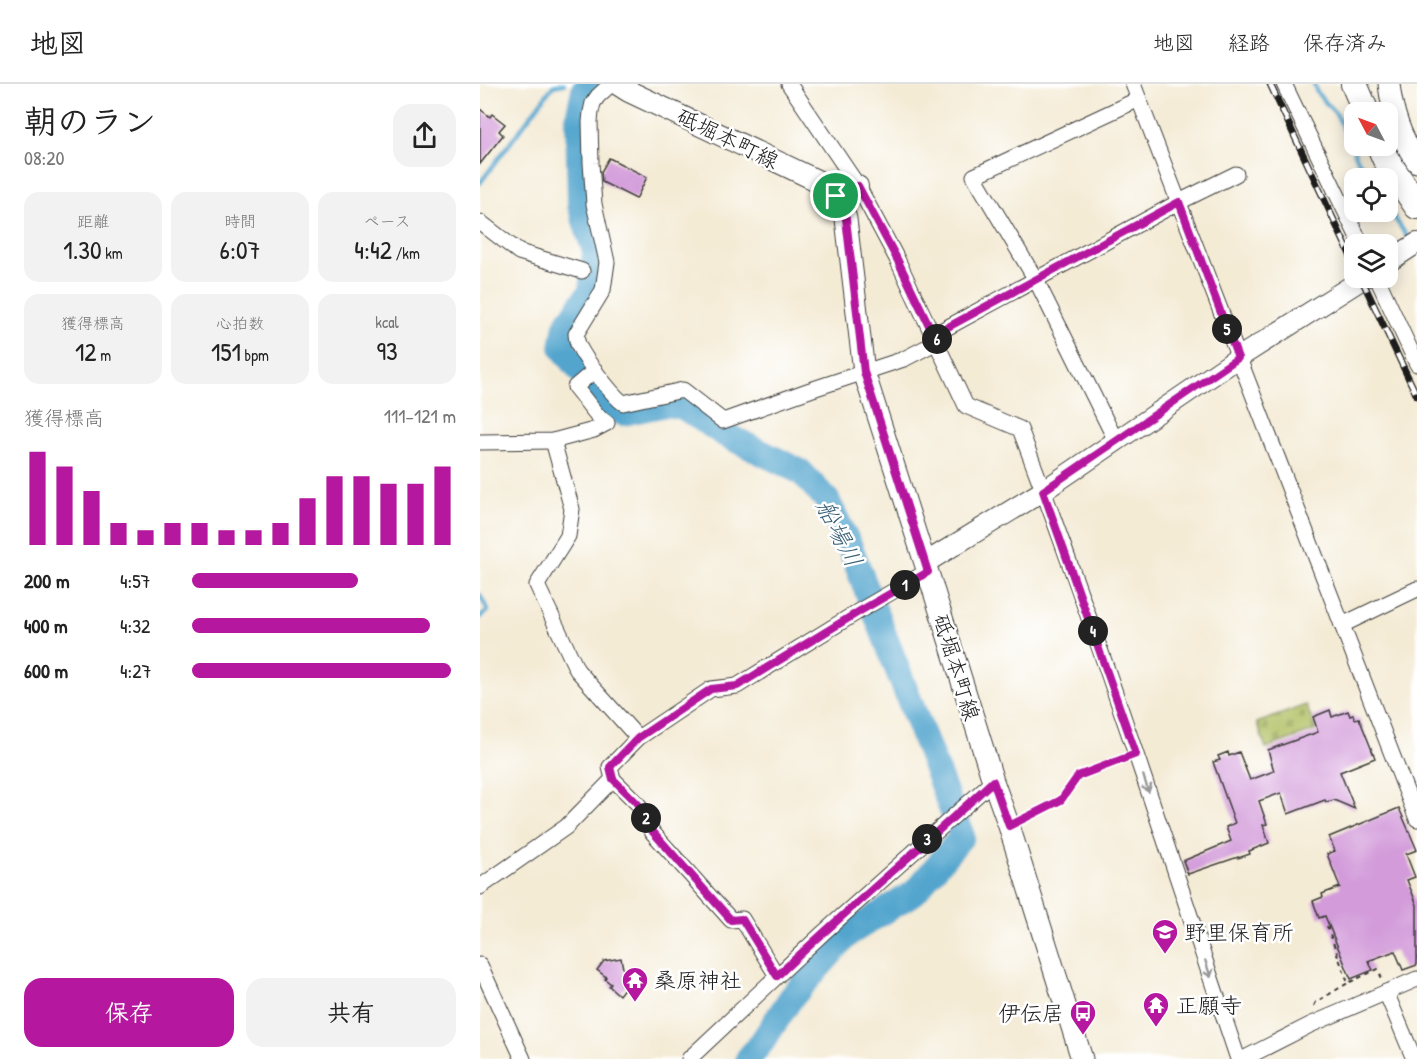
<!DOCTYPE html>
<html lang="ja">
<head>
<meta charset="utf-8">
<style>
	:root { --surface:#fff; --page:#f2f2f2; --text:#222; --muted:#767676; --line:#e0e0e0; --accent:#b5179e }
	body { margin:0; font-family:"Patrick Hand","Klee One",sans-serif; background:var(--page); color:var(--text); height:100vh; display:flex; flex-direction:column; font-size:22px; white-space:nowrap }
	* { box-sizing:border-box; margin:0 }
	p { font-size:20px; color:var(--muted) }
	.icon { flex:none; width:33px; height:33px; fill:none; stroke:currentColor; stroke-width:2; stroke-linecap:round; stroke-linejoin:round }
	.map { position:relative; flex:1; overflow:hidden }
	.panel { display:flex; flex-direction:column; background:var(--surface); width:480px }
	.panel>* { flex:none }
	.needle { width:39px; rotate:311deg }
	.controls { position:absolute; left:864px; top:18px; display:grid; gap:12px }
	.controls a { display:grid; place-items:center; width:54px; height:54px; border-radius:12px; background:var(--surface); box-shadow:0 3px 15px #0003; font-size:30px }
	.pin { position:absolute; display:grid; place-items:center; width:51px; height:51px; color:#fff; margin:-26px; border:3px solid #fff; border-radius:50%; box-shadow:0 2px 6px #0007 }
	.km { position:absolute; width:30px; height:30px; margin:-15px; border-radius:50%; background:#222; color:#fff; font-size:16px; line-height:30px; text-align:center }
	.round { display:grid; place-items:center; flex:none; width:63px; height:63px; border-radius:18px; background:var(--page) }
	.head { display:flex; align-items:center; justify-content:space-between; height:102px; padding:0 24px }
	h1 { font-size:33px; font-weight:600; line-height:45px }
	.metrics { display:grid; grid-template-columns:repeat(3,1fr); gap:9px; height:102px; padding:6px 24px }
	.metrics div { display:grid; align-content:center; border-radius:15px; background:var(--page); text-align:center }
	.metrics b { font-size:26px; font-weight:600 }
	.metrics small { font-size:16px; font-weight:400 }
	.metrics p { font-size:16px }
	.chart { height:168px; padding:12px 24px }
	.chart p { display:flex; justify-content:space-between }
	.chart svg { width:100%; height:108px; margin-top:6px; stroke:var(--accent); stroke-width:6 }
	.cta { display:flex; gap:12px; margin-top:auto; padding:12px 24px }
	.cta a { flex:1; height:69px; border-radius:18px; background:var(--accent); color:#fff; font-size:24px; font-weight:600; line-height:69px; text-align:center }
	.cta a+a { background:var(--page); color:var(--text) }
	ul { padding:0 24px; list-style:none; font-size:20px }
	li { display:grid; grid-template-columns:96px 72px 1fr; align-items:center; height:45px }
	li i { height:15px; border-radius:8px; background:var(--accent) }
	header { display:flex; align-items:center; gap:36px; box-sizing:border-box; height:84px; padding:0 30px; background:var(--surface); border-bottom:2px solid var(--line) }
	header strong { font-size:28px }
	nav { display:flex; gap:33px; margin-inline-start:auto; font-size:21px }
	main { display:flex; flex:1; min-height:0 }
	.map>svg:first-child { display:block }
</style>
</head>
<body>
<header>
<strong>地図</strong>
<nav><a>地図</a><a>経路</a><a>保存済み</a></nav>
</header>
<main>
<section class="panel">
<div class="head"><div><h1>朝のラン</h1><p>08:20</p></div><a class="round"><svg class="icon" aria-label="share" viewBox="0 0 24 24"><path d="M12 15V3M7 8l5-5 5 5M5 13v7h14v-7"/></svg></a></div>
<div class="metrics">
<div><p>距離</p><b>1.30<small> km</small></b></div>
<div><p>時間</p><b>6:07</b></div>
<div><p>ペース</p><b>4:42<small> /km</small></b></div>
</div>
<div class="metrics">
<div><p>獲得標高</p><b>12<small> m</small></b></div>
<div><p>心拍数</p><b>151<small> bpm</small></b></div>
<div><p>kcal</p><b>93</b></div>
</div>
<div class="chart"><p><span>獲得標高</span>111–121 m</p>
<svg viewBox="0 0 160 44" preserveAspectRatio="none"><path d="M5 44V6M15 44V12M25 44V22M35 44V35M45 44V38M55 44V35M65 44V35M75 44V38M85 44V38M95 44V35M105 44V25M115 44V16M125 44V16M135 44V19M145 44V19M155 44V12"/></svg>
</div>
<ul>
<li><b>200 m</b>4:57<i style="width:63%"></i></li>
<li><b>400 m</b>4:32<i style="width:90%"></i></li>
<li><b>600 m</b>4:27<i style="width:98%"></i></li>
</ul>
<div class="cta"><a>保存</a><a>共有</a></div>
</section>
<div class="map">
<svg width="937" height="975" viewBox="0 0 937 975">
	<defs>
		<pattern id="cemetery-stones" width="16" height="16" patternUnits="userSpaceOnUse" patternTransform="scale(1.5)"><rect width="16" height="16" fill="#b0bf62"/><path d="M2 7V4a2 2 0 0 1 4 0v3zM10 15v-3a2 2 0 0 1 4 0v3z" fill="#97a454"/></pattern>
	</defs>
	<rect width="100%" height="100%" fill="#fff"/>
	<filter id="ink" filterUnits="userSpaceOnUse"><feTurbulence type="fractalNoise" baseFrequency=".0167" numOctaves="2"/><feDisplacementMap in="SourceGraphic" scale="12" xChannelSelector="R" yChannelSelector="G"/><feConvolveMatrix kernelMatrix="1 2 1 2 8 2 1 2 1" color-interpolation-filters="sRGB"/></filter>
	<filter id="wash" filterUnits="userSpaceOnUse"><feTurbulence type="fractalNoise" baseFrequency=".008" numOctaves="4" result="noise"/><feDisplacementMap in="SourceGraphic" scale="24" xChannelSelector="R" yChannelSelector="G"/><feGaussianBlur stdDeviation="1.35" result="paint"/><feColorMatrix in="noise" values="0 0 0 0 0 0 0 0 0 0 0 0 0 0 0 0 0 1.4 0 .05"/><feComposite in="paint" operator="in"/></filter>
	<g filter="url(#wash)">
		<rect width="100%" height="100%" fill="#f4ebd5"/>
		<polygon fill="url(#cemetery-stones)" stroke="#666e3f" stroke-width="1.5" points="826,621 836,646 786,664 777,639"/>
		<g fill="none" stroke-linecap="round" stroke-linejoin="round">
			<g stroke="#53a5ce" stroke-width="4.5">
				<polyline points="95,0 104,6"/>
				<polyline points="834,0 837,9 857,31 878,76 889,94"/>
				<polyline points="0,99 73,2 84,0"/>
				<polyline points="908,124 930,157"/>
				<polyline points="0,511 8,527 0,533"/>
				<polyline points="262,975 282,958"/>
			</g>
			<polyline stroke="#53a5ce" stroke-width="26" points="112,0 104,6 98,34 100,121 115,168 111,207 86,242 82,263 127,321 143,329 186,320 203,323 244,350 321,388 347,416 370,463 482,752 435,808 368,850 311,914 282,958 268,975"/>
		</g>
		<g id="blocks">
			<g fill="#d39bda">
				<polygon points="0,25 10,33 12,30 25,40 19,47 23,51 0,80"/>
				<polygon points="129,74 167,93 156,115 122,98 121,88"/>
				<polygon points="850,626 852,633 868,627 870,632 873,631 875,635 879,634 895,674 860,688 875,725 854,716 846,718 845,716 808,730 801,709 779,717 787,740 783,741 789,759 769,767 770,770 758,774 758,773 708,790 703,777 751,757 746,743 755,739 733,678 740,676 738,672 748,668 749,672 759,668 770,696 794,687 788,666 838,648 833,633"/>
				<polygon points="919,724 937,766 926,770 935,793 927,796 937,821 937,881 923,886 915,867 888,877 893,886 871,895 845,832 839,834 833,817 843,813 842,810 860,803 847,770 855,767 849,753"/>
				<polygon points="141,874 145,895 149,898 139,911 129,902 131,900 125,895 126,893 117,886 124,877"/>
			</g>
		</g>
	</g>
	<g filter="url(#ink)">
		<use href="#blocks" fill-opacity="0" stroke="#3c3b38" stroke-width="1.5"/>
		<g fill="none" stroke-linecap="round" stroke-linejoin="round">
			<g stroke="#3c3b38" stroke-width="17">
				<g id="minor">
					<path d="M 131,0 L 118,12 L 113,19 L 111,28 L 110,38 L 111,79 L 114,120 L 127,178 L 123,206 L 96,250 C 96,254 97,257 98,260 C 103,273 132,311 143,319 L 203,306 L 243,337 L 330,306 L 424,275 L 457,258"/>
					<path d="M 309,0 L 378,102 L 417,175 L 486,322 L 540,345 C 619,552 687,764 758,975"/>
					<polyline points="653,0 937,735"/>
					<polyline points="804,0 881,160"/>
					<polyline points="0,138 39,168 102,187"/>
					<polyline points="897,194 937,280"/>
					<polyline points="457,258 457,249 699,118 756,90"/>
					<polyline points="73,357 92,425 88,452 57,501 97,586 158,654"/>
					<polyline points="636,357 556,196 494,92 659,15"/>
					<polyline points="0,358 73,357 114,346 127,339 117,331 95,303 115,286"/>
					<polyline points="862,541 937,505"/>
					<polyline points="133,695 158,720 173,749 251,836 262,835 297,892"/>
					<polyline points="0,803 86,743 133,695 130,683 158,654 231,605 257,602 379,527 448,487"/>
					<polyline points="0,881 43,975"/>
					<polyline points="906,908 934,975"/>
					<polyline points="209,975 343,849 513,697"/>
					<polyline points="763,975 830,941 937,895"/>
				</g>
			</g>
			<g stroke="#3c3b38" stroke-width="22">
				<g id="tertiary">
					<polyline points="356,112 378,102"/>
					<polyline points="908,178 937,159"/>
					<polyline points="445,479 563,407 758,274 884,194"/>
				</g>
			</g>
			<g stroke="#3c3b38" stroke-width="23">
				<g id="secondary">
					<path d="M 137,0 L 148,7 L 342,99 C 357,110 361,117 366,135 L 384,288 L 445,479 L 513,697 L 529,742 L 602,975"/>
					<path d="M 909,0 C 912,28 921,54 937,78"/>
				</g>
			</g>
			<g stroke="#3c3b38" stroke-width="28">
				<g id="trunk">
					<polyline points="874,0 886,28"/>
					<polyline points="900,62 905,74 937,122"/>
				</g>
			</g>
			<g stroke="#3c3b38" stroke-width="2" stroke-dasharray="4.5 4.5" stroke-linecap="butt">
				<polyline points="545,734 581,716 598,692 643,675"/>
				<polyline points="847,842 868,899 898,885 902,895"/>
				<polyline points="834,922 836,918 868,899"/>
			</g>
			<use href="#minor" stroke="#fff" stroke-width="15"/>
			<use href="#tertiary" stroke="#fff" stroke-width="20"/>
			<use href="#secondary" stroke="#fff" stroke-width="21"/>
			<use href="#trunk" stroke="#fff" stroke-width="26"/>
			<g stroke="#1c1c1c" stroke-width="7">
				<g id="rail">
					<polyline points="790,0 874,179"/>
					<polyline points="881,194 937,312"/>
				</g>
			</g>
			<use href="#rail" stroke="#fff" stroke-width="4.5" stroke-dasharray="14" stroke-linecap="butt"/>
		</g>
		<defs><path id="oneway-shaft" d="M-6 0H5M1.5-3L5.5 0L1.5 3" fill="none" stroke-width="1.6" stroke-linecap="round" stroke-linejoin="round" transform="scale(1.5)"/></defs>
		<g stroke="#999">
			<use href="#oneway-shaft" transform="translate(666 700) rotate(72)"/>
			<use href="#oneway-shaft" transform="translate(728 885) rotate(72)"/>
		</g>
	</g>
	<g fill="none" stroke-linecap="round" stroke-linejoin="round" filter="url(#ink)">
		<g stroke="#fff" stroke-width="12">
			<path id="route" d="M 378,102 L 417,175 L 457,258 L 457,249 L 699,118 L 758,274 L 563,407 L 656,670 L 598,692 L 581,716 L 529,742 L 513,697 C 442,763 367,825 297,892 L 262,835 L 251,836 L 173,748 L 158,720 L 133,695 L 130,683 L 158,654 L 231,605 L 257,602 L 380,527 L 448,488 L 384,288 L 366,135 L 360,117 L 356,112 Z"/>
		</g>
		<use href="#route" stroke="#b5179e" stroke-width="8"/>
	</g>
	<defs>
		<g id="school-pin" transform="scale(1.35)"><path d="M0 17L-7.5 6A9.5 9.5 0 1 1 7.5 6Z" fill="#b5179e" stroke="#fff"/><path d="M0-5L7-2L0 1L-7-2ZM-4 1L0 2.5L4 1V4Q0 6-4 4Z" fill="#fff"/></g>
		<g id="temple-pin" transform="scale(1.35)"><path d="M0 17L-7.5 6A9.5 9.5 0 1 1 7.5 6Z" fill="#b5179e" stroke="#fff"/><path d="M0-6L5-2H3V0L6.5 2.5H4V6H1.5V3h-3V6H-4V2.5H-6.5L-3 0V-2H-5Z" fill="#fff"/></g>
		<g id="bus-pin" transform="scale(1.35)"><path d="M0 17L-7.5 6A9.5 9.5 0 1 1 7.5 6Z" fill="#b5179e" stroke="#fff"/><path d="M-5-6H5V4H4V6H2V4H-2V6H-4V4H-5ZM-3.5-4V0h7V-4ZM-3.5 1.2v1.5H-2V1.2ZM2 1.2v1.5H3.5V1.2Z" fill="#fff"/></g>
	</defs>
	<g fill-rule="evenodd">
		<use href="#school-pin" x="685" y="848"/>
		<use href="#temple-pin" x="155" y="896"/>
		<use href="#temple-pin" x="676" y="921"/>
		<use href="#bus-pin" x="603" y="929"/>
	</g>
	<g text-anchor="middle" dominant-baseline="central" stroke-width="5" stroke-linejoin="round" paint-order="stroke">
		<g font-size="22" fill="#1c1c1c" stroke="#fff">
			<text transform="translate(248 54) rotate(26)">砥堀本町線</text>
			<text transform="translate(477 583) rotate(73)">砥堀本町線</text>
		</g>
		<g font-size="22" fill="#1c1c1c" stroke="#fff" text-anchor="start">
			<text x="704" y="848">野里保育所</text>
			<text x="174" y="896">桑原神社</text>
			<text x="696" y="921">正願寺</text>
			<text x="584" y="929" text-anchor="end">伊伝居</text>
		</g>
		<g font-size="24" font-style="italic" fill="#386075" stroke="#fff">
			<text transform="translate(360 449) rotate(63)">船場川</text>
		</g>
	</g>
</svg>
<div class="controls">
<a><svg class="needle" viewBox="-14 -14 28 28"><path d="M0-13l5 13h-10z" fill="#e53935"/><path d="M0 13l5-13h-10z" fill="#767676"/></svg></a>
<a><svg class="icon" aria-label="locate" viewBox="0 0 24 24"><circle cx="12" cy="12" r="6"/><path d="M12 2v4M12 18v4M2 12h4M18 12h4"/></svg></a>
<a><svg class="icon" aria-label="layers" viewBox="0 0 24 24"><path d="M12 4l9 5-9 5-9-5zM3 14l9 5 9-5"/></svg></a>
</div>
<div class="pin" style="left:356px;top:112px;background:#1e9e55"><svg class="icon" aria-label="arrive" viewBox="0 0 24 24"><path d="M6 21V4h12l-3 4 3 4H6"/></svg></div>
<b class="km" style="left:425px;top:501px">1</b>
<b class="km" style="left:166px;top:734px">2</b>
<b class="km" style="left:447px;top:755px">3</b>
<b class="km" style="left:613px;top:547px">4</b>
<b class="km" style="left:747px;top:245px">5</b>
<b class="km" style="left:457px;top:255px">6</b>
</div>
</main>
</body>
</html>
